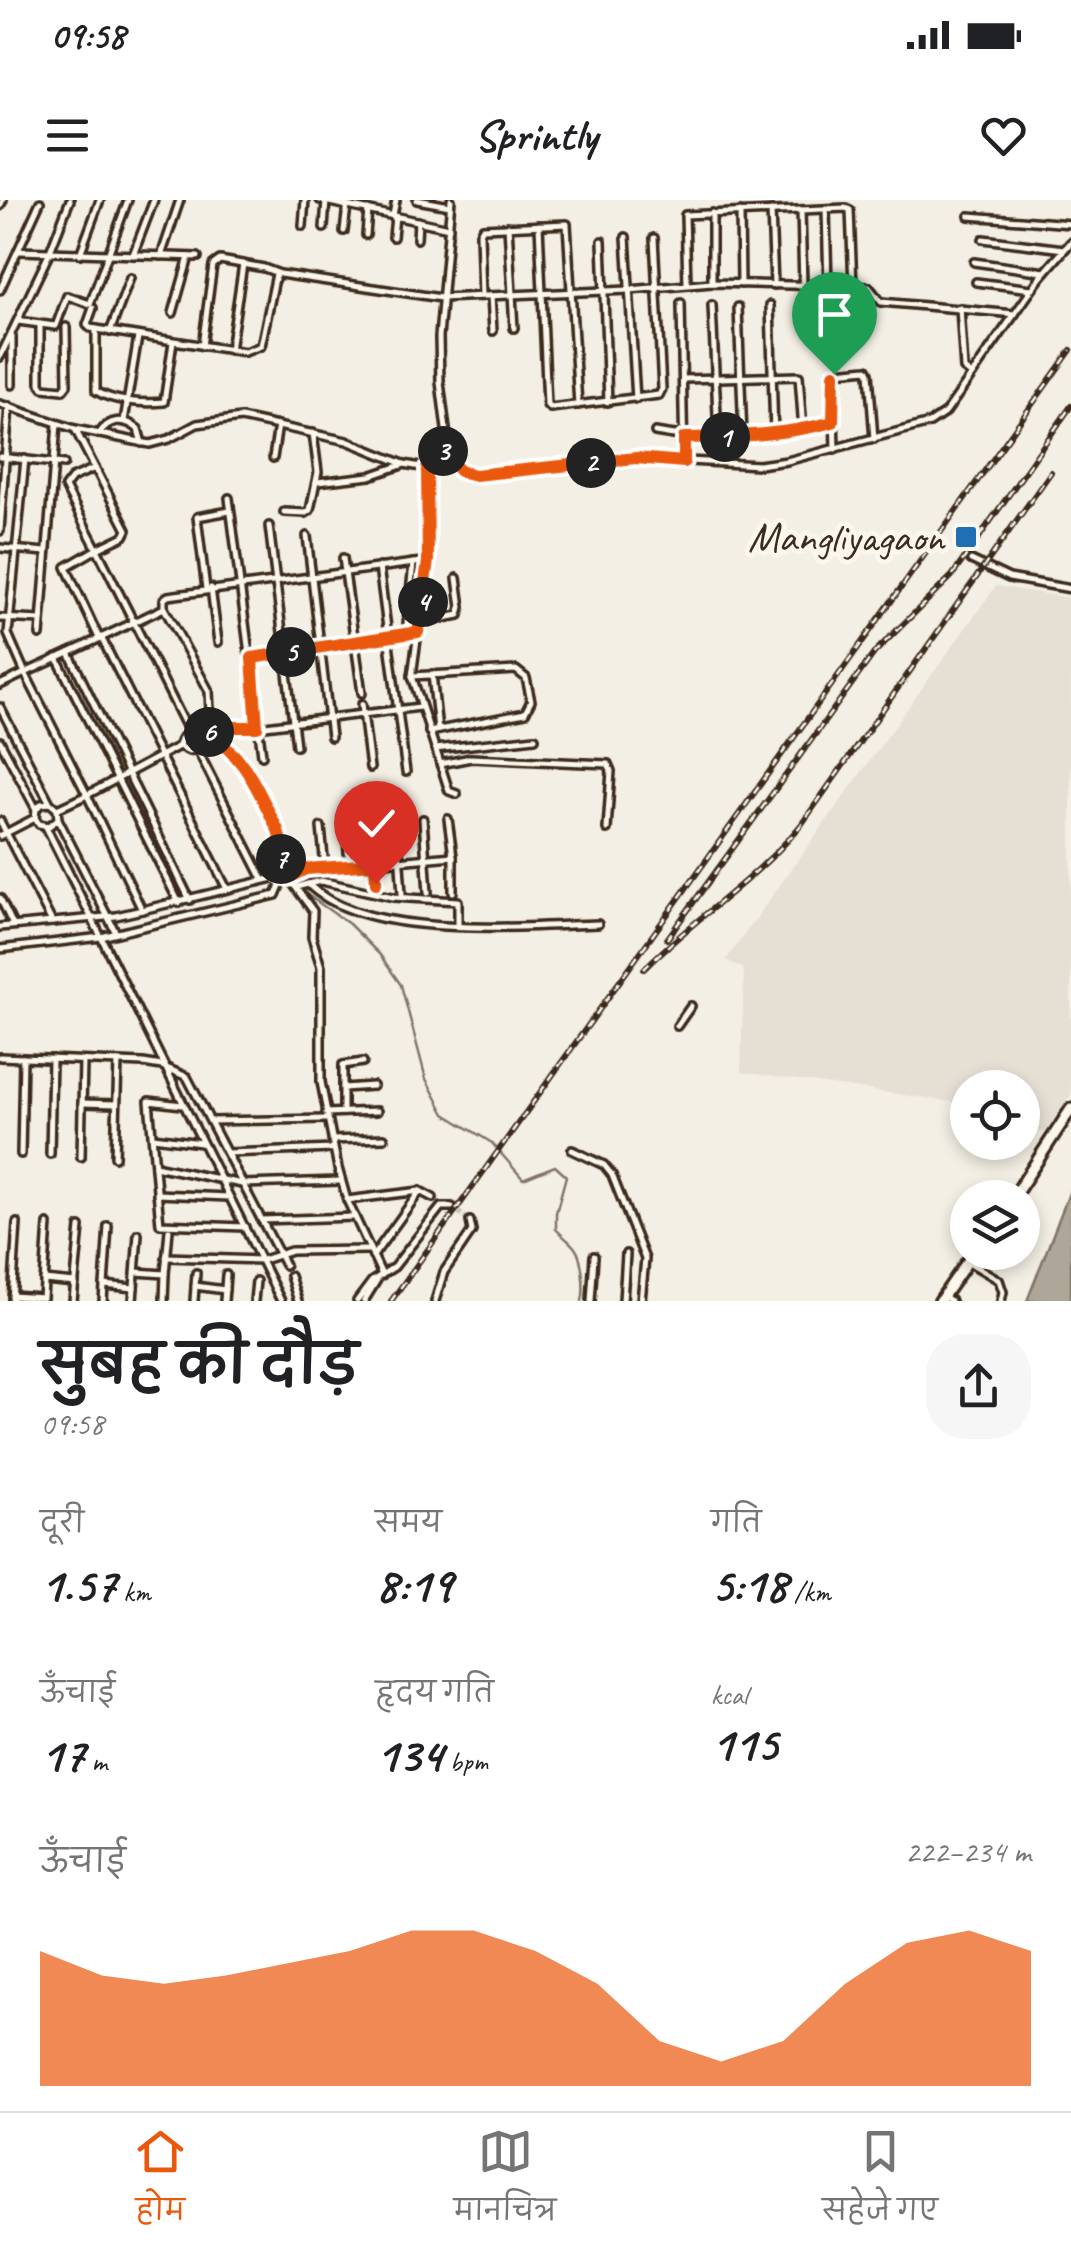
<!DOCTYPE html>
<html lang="hi">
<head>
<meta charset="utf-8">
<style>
	:root { --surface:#fff; --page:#f6f6f6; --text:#202124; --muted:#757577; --line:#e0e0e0; --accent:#ea580c }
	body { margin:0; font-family:Caveat,"Playpen Sans Deva",sans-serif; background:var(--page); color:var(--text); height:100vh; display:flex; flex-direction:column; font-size:38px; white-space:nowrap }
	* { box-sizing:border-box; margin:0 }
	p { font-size:32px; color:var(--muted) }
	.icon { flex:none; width:55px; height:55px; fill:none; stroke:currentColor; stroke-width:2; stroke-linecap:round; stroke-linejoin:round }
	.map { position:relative; height:1101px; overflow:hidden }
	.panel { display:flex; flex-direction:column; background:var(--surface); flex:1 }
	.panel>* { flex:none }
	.buttons { position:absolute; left:950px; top:870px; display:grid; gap:20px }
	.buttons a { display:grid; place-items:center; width:90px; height:90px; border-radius:50%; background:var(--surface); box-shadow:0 5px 15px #0003; font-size:50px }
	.pin { position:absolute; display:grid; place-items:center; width:85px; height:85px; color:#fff; margin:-102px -42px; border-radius:50% 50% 50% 0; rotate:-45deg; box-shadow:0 0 10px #0007 }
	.pin .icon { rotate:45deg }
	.km { position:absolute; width:50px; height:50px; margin:-25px; border-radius:50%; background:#222; color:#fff; font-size:28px; line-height:50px; text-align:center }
	.round { display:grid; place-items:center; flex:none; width:105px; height:105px; border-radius:40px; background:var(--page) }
	.head { display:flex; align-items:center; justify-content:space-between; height:170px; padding:0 40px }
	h1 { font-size:55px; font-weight:600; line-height:75px }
	.stats { display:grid; grid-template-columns:repeat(3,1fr); gap:15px; height:170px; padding:10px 40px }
	.stats div { display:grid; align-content:center }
	.stats b { font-size:50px; font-weight:600 }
	.stats small { font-size:28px; font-weight:400 }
	.stats p { font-size:28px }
	.chart { height:280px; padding:20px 40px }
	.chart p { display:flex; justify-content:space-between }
	.chart svg { width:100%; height:180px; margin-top:10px; fill:var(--accent); opacity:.7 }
	.status { display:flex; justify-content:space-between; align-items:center; height:70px; padding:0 50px; background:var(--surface); direction:ltr }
	.status svg { height:28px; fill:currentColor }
	header { display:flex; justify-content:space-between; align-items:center; height:130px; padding:0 40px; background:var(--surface); font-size:45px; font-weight:600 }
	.dock { display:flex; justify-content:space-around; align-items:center; height:140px; border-top:2px solid var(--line); background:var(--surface); font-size:28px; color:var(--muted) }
	.dock a { display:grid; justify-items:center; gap:5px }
	.dock .active { color:var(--accent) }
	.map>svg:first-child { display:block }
</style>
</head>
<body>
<div class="status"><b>09:58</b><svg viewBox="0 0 49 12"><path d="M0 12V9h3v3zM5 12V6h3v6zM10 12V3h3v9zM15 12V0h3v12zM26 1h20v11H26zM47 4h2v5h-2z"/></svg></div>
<header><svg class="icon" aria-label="menu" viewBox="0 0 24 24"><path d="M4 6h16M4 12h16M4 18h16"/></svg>Sprintly<svg class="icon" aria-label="heart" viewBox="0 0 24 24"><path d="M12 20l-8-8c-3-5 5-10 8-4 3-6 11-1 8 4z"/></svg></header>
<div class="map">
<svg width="1071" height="1101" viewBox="0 0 1071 1101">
	<rect width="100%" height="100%" fill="#f3efe4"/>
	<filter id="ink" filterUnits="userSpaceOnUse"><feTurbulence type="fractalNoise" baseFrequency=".01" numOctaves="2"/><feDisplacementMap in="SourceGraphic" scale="20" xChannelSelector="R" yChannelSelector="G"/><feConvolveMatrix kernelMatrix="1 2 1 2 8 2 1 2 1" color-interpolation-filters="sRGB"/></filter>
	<g filter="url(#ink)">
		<polygon fill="#e5dfd4" points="996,386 1071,398 1071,895 1044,933 1023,923 1022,888 968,888 967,904 741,872 744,769 726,760"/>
		<polygon fill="#afa69a" stroke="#817468" stroke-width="2.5" points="1071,988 1071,1101 1027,1101"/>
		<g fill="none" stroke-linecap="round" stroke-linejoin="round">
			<path stroke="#817468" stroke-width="2.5" d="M 294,669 L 302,691 L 349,724 L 380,755 L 401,785 L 426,879 L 445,914 L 492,943 L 523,979 L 555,966 L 566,976 L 556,1013 L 556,1029 C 561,1035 571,1042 575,1048 C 583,1058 585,1089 582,1101"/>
			<polyline stroke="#cec8bc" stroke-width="5" stroke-dasharray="5 2.5" stroke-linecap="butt" points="452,1007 470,1021"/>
			<g stroke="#3b2a1e" stroke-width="12">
				<g id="street">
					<polyline points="320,0 449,28"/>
					<polyline points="417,0 450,6"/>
					<polyline points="0,6 3,0"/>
					<polyline points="826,9 828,86"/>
					<polyline points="801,10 803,85"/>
					<polyline points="771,11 774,85"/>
					<polyline points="740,12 741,84"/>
					<polyline points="393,15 396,0"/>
					<polyline points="969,16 1071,24"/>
					<polyline points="539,25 547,205 550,208 659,195 662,189 654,38"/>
					<polyline points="303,26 305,0"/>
					<polyline points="508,26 514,128"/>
					<polyline points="324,28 326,1"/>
					<polyline points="344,31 347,6"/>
					<polyline points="366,35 368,10"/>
					<polyline points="393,37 395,16"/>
					<polyline points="626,37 636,199"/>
					<polyline points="417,39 418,21"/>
					<polyline points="983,39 1064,49"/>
					<polyline points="602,41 608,202"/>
					<polyline points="20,51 198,57"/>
					<polyline points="80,54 100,0"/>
					<polyline points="133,55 154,0"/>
					<polyline points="161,56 180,0"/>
					<polyline points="974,62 1045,72"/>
					<polyline points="976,82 1032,89"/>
					<polyline points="712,83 712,13"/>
					<polyline points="687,84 685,15 846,8 850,10 853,86"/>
					<polyline points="0,90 40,2"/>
					<polyline points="482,96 480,33 483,28 567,24 578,205"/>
					<polyline points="491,96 493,131"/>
					<polyline points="681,103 684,262"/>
					<polyline points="712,105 718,237"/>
					<polyline points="770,105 774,234"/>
					<polyline points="738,107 743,237"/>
					<polyline points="93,108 87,125 90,128 245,152 261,146 276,74"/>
					<polyline points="960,108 964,169 972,175"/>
					<polyline points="173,113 189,57"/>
					<polyline points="18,121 55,126"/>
					<polyline points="40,124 40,183 43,188 63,190 67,185 66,127"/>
					<polyline points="56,126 67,96 90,104 128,0"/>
					<path d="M 96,129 L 96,191 C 113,202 144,204 164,202 L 173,142"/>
					<polyline points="110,132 130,78"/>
					<polyline points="12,137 12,185"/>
					<polyline points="202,146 213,65 220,60 264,68 280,74 441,98 629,90 712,83 869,87 881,102 1015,114"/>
					<polyline points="230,150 243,64"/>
					<polyline points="0,157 49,54 70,0"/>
					<polyline points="683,179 799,176 803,230"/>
					<polyline points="0,204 75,229"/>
					<polyline points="124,221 138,137"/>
					<path d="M 655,232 C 713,243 775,237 833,223"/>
					<path d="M 99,234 C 108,219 124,217 138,229 L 142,243"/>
					<polyline points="835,249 833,178 836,172 867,169 869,173 874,239"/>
					<polyline points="442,251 460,271 475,275 636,258 759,265 787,261 930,223 946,212 1040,78 1071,42"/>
					<polyline points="0,257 64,264"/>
					<polyline points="273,258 278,225"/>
					<polyline points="25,259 8,434 25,473 69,453"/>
					<polyline points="95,268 72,278 65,287 97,349 66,367 99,438"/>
					<polyline points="317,282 370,276 402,265"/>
					<polyline points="229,298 262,555"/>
					<polyline points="284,312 306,313 310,310 318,272 313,233"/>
					<polyline points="269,326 296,546"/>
					<polyline points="0,331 9,206"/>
					<polyline points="307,336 331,537"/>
					<polyline points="0,348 46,352"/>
					<polyline points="343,358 362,493"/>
					<polyline points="971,360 1009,378 1071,389"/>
					<polyline points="379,367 406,572"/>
					<polyline points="211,388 218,442"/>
					<polyline points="206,389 197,317 230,311"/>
					<polyline points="164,408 164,399 168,396 429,361 427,268 445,248 447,237 440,182 439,137 451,0"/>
					<polyline points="0,418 41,420"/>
					<polyline points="419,423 459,415 461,407 457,378"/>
					<polyline points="418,432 412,476 449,591 457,594"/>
					<polyline points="406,434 413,363"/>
					<polyline points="40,435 57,224"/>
					<polyline points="101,437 227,689"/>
					<polyline points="57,458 179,703"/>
					<polyline points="252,458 418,432 429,361"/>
					<polyline points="432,474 438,530"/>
					<polyline points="412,476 516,470 526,478 531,501 525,513 429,532"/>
					<polyline points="0,485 25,473 87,595 179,546 181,539 189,532 204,532"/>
					<polyline points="362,504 370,568"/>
					<polyline points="0,507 50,603"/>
					<polyline points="189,532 97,349 124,336 127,330 75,229 150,244 169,239 197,224 241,218 347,241 404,264 427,268"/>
					<path d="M 206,537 C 246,544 262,599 278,630 L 281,642 L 282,676 L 288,677 L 313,711 L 312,737 L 321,767 L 321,882 L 338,968 L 347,1000 L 382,1075"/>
					<polyline points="0,541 36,609"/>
					<polyline points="179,546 189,551 197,549 206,540 206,534 228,526 257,527 420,507"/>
					<polyline points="197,549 263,679"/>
					<polyline points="435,549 535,538"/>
					<polyline points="440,564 471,558 608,564 611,571 607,629"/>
					<polyline points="57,609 87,595 142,710 282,676"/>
					<polyline points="35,618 39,624 49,626 58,619 57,609"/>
					<polyline points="58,619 116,733"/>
					<polyline points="423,619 428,693"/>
					<polyline points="0,621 52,722"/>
					<polyline points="397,622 402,694"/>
					<polyline points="372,623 376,683"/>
					<polyline points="346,624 349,666"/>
					<polyline points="46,627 101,737 276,695 283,678"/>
					<polyline points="321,627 325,668"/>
					<polyline points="0,636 35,618 36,609 41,604 50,603 57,609"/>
					<polyline points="453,656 453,692"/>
					<polyline points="288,677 306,669 453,656 448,619"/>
					<polyline points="308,684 321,681 393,697 458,701 458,725"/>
					<path d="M 296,687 L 308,684 C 365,741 521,726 598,724"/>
					<polyline points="0,698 13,725"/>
					<polyline points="190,700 69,453 164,408 209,491 210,511 202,531"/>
					<polyline points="0,727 116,716 142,710"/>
					<polyline points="0,749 101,737 281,1101"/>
					<polyline points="677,826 691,806"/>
					<polyline points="0,857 143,863 162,866 187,877 285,1065"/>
					<polyline points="343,888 343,865 363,862"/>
					<polyline points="82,903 116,904"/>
					<polyline points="182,905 149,901 160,1024 245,1027"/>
					<polyline points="343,912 343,888 373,886"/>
					<polyline points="326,913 377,911"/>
					<polyline points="210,921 327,919"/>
					<polyline points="153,937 201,943"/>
					<polyline points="332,940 384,938"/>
					<polyline points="572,950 604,965 612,975 645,1059 641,1101"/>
					<polyline points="227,953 333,949"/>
					<polyline points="21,954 23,858"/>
					<polyline points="50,954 52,859"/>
					<polyline points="81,957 83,861"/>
					<polyline points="115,957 118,862"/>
					<polyline points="155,966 242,984 340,981"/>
					<polyline points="157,994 229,997"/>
					<polyline points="347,1000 420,991 433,998"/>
					<polyline points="261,1020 355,1017"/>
					<polyline points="373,1056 420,991"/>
					<polyline points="166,1057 263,1060 291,1051 370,1050"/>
					<polyline points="972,1064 999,1080 1003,1092 1001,1101"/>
					<polyline points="136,1072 165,1074 169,1030"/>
					<polyline points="290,1076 298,1101"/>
					<polyline points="44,1080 75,1083"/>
					<polyline points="104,1085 134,1088"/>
					<polyline points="195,1086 225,1090"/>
					<polyline points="12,1096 43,1098 48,1024"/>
					<polyline points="948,1099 951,1101"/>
					<polyline points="12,1101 17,1023"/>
					<polyline points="73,1101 80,1027"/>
					<polyline points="103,1101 108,1026"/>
					<polyline points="133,1101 138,1034"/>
					<polyline points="164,1101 165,1074"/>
					<polyline points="194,1101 196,1073"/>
					<polyline points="224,1101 226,1075"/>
					<polyline points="254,1101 256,1081"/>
					<polyline points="357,1101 372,1081 394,1067 441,1007 452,1007"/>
					<polyline points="364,1101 377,1080"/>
					<polyline points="435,1101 444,1072 472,1031 470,1021"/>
					<polyline points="591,1101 594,1056"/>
					<polyline points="623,1101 626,1054"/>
				</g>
			</g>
			<g stroke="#3b2a1e" stroke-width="16">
				<g id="primary">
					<polyline points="1013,998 1071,909"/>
					<polyline points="940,1101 974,1052"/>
				</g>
			</g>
			<use href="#street" stroke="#fbf7ec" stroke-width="5"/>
			<use href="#primary" stroke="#fbf7ec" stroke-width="9"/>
			<g stroke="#3b2a1e" stroke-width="6">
				<g id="rail">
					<polyline points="667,739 875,452 952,376 1071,206"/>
					<path d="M 644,769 C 694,718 756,680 801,625 L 1051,272"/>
					<polyline points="391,1101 1071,150"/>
				</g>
			</g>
			<use href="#rail" stroke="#fbf7ec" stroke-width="2.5" stroke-dasharray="8" stroke-linecap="butt"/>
		</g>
	</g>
	<g fill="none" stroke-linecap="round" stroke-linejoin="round" filter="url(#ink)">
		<g stroke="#fff" stroke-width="20">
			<path id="route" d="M 376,683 L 375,664 L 306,669 L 288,678 L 282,676 L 281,642 L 278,630 C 257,590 246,554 206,534 L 220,527 L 257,527 L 252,458 L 418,432 L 428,361 L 427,268 L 442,251 L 460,271 L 475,275 L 636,258 L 684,262 L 684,238 C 735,237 784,235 833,222 L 834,174"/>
		</g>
		<use href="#route" stroke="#ea580c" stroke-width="12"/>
	</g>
	<rect fill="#1f6fb2" stroke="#fbf7ec" stroke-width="4" x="954" y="325" width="24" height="24" rx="5"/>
	<g text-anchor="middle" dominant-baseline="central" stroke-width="10" stroke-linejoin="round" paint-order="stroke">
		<g font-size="42" fill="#3b2a1e" stroke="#fbf7ec" text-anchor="end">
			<text x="944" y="337">Mangliyagaon</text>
		</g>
	</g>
</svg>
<div class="buttons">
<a><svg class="icon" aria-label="locate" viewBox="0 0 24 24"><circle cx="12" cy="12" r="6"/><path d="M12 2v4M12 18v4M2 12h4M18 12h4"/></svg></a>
<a><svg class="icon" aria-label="layers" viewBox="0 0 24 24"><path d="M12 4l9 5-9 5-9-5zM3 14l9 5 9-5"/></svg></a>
</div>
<div class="pin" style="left:834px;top:174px;background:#1e9e55"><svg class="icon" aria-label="arrive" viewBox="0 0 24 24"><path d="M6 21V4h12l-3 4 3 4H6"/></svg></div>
<div class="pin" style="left:376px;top:683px;background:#d93025"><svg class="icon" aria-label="check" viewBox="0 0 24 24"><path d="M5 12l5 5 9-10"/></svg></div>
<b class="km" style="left:725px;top:237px">1</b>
<b class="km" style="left:591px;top:263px">2</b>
<b class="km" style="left:443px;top:251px">3</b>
<b class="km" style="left:423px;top:402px">4</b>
<b class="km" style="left:291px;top:452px">5</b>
<b class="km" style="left:209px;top:532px">6</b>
<b class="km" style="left:281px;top:659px">7</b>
</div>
<section class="panel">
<div class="head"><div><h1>सुबह की दौड़</h1><p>09:58</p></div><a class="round"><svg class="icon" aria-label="share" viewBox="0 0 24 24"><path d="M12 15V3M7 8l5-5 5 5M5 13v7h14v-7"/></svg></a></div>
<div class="stats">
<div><p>दूरी</p><b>1.57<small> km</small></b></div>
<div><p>समय</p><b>8:19</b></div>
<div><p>गति</p><b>5:18<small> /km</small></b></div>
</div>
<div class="stats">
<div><p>ऊँचाई</p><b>17<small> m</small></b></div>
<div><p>हृदय गति</p><b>134<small> bpm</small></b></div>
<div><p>kcal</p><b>115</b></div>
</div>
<div class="chart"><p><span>ऊँचाई</span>222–234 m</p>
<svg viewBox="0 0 160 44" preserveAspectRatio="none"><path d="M0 44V11L10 17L20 19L30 17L40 14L50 11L60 6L70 6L80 11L90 19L100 33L110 38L120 33L130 19L140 9L150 6L160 11V44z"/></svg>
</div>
</section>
<nav class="dock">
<a class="active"><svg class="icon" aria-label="home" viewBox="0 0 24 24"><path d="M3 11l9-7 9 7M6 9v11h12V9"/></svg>होम</a>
<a><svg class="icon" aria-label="map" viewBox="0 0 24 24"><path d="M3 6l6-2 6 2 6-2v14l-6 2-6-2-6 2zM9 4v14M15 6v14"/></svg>मानचित्र</a>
<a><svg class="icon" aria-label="saved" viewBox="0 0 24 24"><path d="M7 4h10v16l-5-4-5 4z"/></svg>सहेजे गए</a>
</nav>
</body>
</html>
